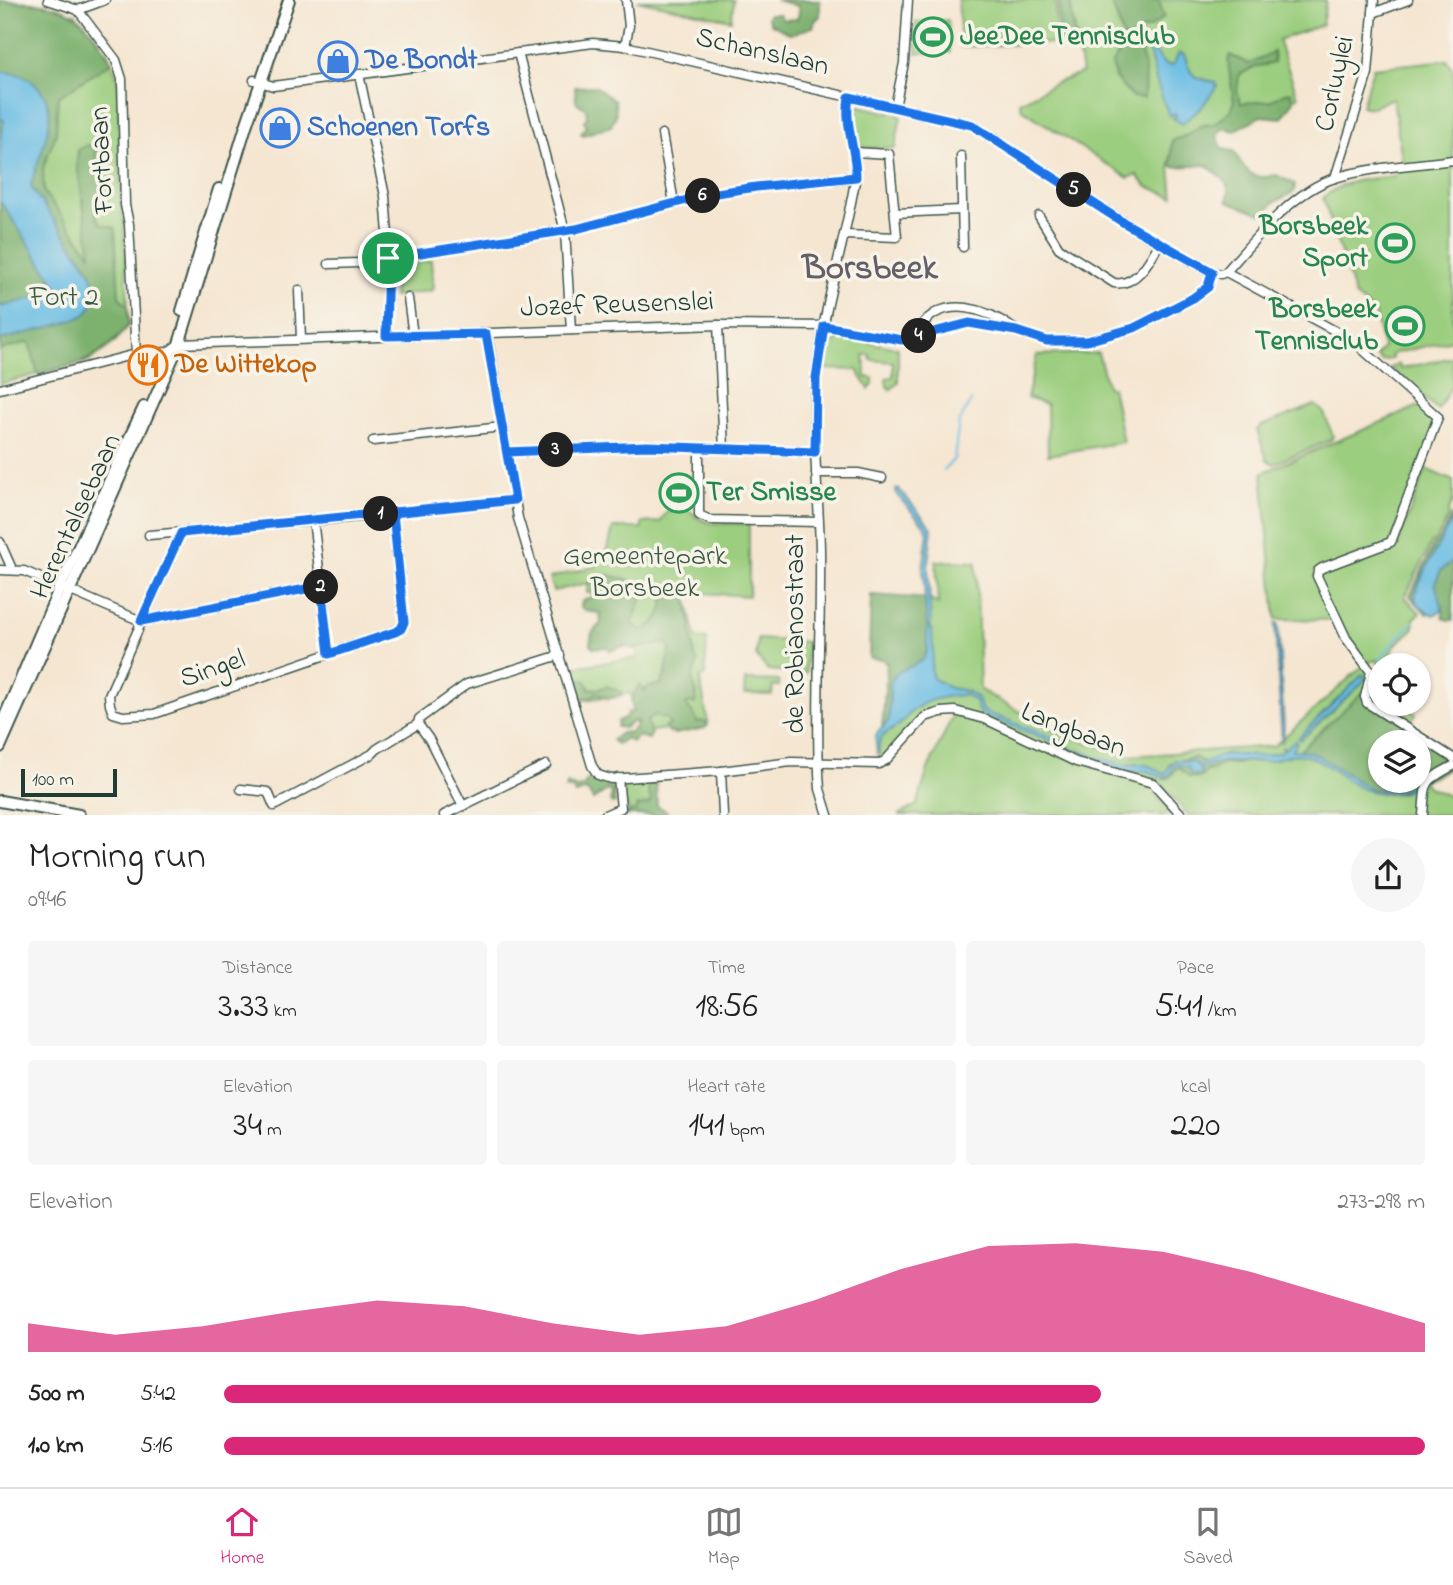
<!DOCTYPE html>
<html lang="en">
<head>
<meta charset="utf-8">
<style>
	:root { --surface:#fff; --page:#f6f6f6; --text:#222; --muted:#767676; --line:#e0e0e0; --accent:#db2777 }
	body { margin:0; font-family:"Indie Flower",sans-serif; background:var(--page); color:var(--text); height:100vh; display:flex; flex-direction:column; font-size:26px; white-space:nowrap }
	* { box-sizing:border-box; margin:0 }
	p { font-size:23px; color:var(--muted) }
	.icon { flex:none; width:38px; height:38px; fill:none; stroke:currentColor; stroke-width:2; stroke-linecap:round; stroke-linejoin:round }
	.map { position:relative; height:815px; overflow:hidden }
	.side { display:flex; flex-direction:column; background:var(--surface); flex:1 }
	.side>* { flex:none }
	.fabs { position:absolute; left:1368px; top:653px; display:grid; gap:14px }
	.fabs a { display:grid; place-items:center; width:63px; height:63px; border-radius:50%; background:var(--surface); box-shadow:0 2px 5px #0004; font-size:35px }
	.scale { position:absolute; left:21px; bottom:18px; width:96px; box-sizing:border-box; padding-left:7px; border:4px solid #1f3d34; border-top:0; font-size:19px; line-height:24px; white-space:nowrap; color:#1f3d34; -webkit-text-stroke:5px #f7f3e8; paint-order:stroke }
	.pin { position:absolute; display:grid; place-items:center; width:60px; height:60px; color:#fff; margin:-30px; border:4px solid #fff; border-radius:50%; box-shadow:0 2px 7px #0007 }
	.km { position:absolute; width:35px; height:35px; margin:-18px; border-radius:50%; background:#222; color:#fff; font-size:19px; line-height:35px; text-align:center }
	.round { display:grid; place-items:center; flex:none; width:74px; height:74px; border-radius:37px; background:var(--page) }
	.headline { display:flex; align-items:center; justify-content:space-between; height:119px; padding:0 28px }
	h1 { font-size:38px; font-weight:600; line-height:52px }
	.metrics { display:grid; grid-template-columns:repeat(3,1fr); gap:10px; height:119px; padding:7px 28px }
	.metrics div { display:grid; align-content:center; border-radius:7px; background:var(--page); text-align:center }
	.metrics b { font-size:35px; font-weight:600 }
	.metrics small { font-size:19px; font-weight:400 }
	.metrics p { font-size:19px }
	.chart { height:196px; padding:14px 28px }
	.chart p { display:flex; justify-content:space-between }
	.chart svg { width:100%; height:126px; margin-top:7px; fill:var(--accent); opacity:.7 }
	ul { padding:0 28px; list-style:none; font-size:23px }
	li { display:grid; grid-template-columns:112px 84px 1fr; align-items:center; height:52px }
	li i { height:18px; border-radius:9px; background:var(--accent) }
	.dock { display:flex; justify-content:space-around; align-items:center; height:98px; border-top:2px solid var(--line); background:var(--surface); font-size:19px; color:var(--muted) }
	.dock a { display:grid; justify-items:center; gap:4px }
	.dock .selected { color:var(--accent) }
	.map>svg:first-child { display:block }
</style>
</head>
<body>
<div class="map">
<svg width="1453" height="815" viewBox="0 0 1453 815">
	<rect width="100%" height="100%" fill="#f7f3e8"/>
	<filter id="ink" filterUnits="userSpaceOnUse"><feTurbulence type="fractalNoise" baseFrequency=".0143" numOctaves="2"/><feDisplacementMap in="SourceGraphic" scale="14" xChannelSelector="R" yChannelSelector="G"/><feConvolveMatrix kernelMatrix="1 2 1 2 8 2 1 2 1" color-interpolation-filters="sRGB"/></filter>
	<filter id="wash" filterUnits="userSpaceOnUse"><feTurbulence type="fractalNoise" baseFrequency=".00686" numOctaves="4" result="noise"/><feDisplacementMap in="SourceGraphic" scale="28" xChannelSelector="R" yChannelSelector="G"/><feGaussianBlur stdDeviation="1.57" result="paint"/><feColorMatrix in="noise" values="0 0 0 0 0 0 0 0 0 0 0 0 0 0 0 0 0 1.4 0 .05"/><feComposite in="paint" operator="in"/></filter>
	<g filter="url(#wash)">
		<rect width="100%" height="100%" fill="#f5e6d1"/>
		<g fill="#9cce7f" stroke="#5e865a" stroke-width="2">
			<polygon points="637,0 734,0 731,20"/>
			<polygon points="958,0 1055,0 1057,43 961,47"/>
			<polygon points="1070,0 1326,0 1322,25 1278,40 1298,97 1187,137 1172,140 1170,166 1173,197 1146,186 1137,175 1128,178 1022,109 1020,102 1056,83 1082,73"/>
			<polygon points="0,1 33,2 75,14 107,52 118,80 121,205 124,224 129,325 114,343 89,361 0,384"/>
			<polygon points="948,20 950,52 917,53 916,22"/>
			<path d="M 1447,60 L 1453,70 L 1453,340 L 1392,354 L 1392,359 L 1382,361 L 1376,356 L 1383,348 L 1375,313 L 1355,296 L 1323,198 C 1343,179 1369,179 1395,176 L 1402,160 L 1393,98 C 1384,101 1372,111 1362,106 L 1373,68 Z"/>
			<polygon points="856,105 901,116 895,148 864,148 857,145 849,112"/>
			<polygon points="431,260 433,290 393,297 398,266"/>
			<polygon points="838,337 898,348 898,383 890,390 889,387 887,387 886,378 893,377 893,362 871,360 870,355 864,355 866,377 873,378 873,385 869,389 857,370 825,369 829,342 835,343"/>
			<polygon points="1098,353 1108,388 1112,387 1123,442 1048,455 1047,405 1027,398 1037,355"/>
			<polygon points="1453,357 1453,383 1438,410 1390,368 1399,364 1400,369"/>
			<polygon points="1315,405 1323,411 1333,436 1331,440 1274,464 1267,460 1257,430 1261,426"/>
			<polygon points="1419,406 1436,423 1391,542 1397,546 1426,469 1453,481 1453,502 1448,512 1449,516 1436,541 1432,542 1405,597 1420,613 1414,619 1414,628 1396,644 1383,665 1379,664 1377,660 1367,663 1371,672 1366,689 1312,755 1354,784 1424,781 1426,786 1453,798 1453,815 1188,815 1161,784 1149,788 1174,815 898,815 917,805 929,766 956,709 935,710 879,759 878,750 882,729 929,647 929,599 938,604 936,561 976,562 980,690 1059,733 1130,756 1274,746 1366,663 1337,620 1276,619 1262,473"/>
			<path d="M 674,509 L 690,511 C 704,528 728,523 749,524 L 749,596 L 686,592 L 696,638 L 707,639 L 705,676 L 700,678 L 708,723 L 637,733 L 631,693 L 580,701 L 570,667 L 638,658 L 636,646 L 622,647 L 601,580 L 553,591 L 549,578 L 597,566 L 609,545 L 613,528 L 642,528 L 642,523 L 660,522 L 666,513 Z"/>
			<polygon points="758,639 807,642 806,673 768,670 756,656"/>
			<polygon points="745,680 779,681 779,686 773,686 772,695 744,694"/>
			<polygon points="1378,690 1381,691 1381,704 1400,704 1416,714 1409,724 1372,700"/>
			<polygon points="654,783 657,808 669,815 630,815 627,804 624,805 622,787"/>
		</g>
		<g fill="#7db16e" stroke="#4e7751" stroke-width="2" fill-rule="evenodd">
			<polygon points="776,0 820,0 820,16 815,21 813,27 791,34 771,24 767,17 769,14 779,14 783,20 797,19 799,13 798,6"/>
			<polygon points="1058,0 1070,0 1076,45 1060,47"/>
			<polygon points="1111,0 1159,0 1164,17 1151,27 1137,32 1145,70 1144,98 1132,97 1115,78 1112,63 1124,47 1125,43"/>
			<path d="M 0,1 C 60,3 81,6 112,62 L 58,97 L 56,133 L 43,169 L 44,192 L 91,255 L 77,164 L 78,150 L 87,145 L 95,146 L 97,164 L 105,184 L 96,216 L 101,224 L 115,228 L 119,297 L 128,306 L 129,325 C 98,362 82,363 38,374 L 29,342 L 0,350 L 0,340 L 72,320 L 91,272 L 31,187 L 35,167 L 49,127 L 0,72 Z"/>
			<path d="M 1273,52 L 1274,63 L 1254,67 L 1239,75 L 1237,91 L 1241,103 L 1270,101 L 1282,94 L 1291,92 L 1294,101 L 1282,118 L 1261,116 L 1234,131 L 1223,128 L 1217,135 L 1222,149 L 1234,151 C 1244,170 1252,182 1276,175 L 1295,184 L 1294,192 L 1273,203 L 1267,211 L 1261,214 L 1227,201 C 1233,182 1220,176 1206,165 L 1174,167 L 1171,165 L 1172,141 L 1187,135 L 1200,126 L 1217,123 L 1232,109 L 1234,102 L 1228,62 L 1230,55 L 1249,64 Z"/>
			<polygon points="595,86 615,101 616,115 611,126 583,135 581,133 587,126 584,121 587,118 586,109 576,102 575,87"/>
			<polygon points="0,201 60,291 0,307"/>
			<polygon points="1453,514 1453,519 1417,589 1417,602 1430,613 1427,614 1410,596 1434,544 1438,543"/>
			<polygon points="1453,562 1453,620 1448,620 1443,617 1443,609 1435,583 1441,570"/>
			<path d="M 606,575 L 628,579 L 635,598 L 639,595 L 642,597 L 632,624 L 641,630 C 653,627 665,613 663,600 L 671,594 L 683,593 L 687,599 L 695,658 L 698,661 L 692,680 L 697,693 L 695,704 L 689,702 L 686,705 L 695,716 L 697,722 L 703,721 L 708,725 L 705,728 L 675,734 L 669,732 L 665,727 L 670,725 L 666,718 L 660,718 L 655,715 L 647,721 L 651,734 L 649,739 L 638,736 L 632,742 L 626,738 L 617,744 L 612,740 L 621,733 L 631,732 L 638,723 L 634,721 L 624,728 L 617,727 L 618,721 L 626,717 L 627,713 L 633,711 L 631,701 L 639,685 L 645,691 L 648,687 L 661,684 L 666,673 L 670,648 L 667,643 L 633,649 L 625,645 L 610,651 L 608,647 L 594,648 L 590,644 L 592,633 L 601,623 L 600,613 L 585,611 L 581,607 L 582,601 L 594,596 L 594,594 L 587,593 L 587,585 Z"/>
			<polygon points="871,595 929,599 930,646 905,703 882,729 887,664 882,659 869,658"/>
			<polygon points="580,679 586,681 589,688 599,689 607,686 621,692 620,696 608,699 596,693 591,698 582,698 577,685"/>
			<path d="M 1366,689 L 1365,697 L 1453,758 L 1453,766 L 1431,778 L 1421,780 L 1400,792 L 1364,789 L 1323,760 L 1298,752 ZM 1381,742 L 1419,742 L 1419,780 L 1381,780 Z"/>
			<polygon points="1226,755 1249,755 1248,761 1236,764 1223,763 1211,771 1208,770 1200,778 1189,777 1178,767 1169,778 1164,779 1170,763 1195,757 1205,763"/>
			<polygon points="587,780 613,787 615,803 612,804 610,802 612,793 607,790 593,800 587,790 576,794 572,789 565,789 567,784 577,788 584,786"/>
			<path d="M 656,782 L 657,806 L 667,811 L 667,815 L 613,815 C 621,812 627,813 635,811 L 637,806 L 649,804 L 651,800 L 648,790 L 649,786 Z"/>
		</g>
		<g fill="#68bce4" stroke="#447c8c" stroke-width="2">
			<path d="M 1146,40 L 1165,65 L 1173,65 L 1179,53 L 1184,54 C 1192,78 1191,77 1215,82 L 1217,86 L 1201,108 L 1182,124 L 1173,118 L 1176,116 L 1175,113 L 1169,116 L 1157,83 Z"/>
			<path d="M 0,72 C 14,72 25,74 35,84 C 67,113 37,153 31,187 L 91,272 C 95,284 97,304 86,314 C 75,323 17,335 0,340 L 0,307 L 60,291 L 0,201 L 0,140 L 4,120 L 0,120 Z"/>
			<polygon points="896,489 899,489 932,528 928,567 931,626 927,626 923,569 928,532 924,525 897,495"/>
			<path d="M 1453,519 L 1453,562 L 1441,570 L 1435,583 L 1443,609 L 1434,615 C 1427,612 1415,605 1415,596 C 1415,586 1446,530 1453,519 Z"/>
			<polygon points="1275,623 1278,623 1284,729 1282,743"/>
			<path d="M 927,629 L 932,629 C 932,636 933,646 933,653 C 933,663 929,669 933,678 L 950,688 L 964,690 L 963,695 C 947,696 928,699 915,709 C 909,713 905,720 899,725 C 887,735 877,733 879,753 L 877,753 C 874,729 875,738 889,720 L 890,682 L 898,672 L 923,660 L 927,650 Z"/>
			<polygon points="1363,674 1366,678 1360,685 1307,734 1300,740 1298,738"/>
			<polygon points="967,691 978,698 981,708 985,712 1058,739 1073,749 982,715 977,709 975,700 966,696"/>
			<path d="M 1295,740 L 1297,743 L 1292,750 L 1310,752 L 1319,756 L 1370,789 L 1400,791 L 1419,779 L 1421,781 C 1405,793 1402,795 1382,793 C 1346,790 1340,767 1310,757 C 1294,751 1284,758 1268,761 C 1241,764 1227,756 1199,769 L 1201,773 L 1199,775 L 1190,774 L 1188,767 L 1175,764 L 1170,774 L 1163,778 L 1147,771 L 1126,771 L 1099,764 L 1076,751 L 1079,750 L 1095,757 L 1125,765 L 1140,764 L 1150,766 L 1164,774 L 1174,760 L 1194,762 L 1197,766 L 1225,754 L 1260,756 L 1281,752 L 1283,747 L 1285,749 Z"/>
		</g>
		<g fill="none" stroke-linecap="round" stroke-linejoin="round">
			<g stroke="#68bce4" stroke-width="2">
				<polyline points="944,470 954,459 959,422 971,401"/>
				<polyline points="1379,662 1393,642 1414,622"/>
			</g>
		</g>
	</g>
	<g filter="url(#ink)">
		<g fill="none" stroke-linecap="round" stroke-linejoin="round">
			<g stroke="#3f564c" stroke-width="11">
				<g id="minor">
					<polyline points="48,0 78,10 116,60 122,79 125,205 129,224 136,354"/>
					<polyline points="78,10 105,0"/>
					<polyline points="1373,13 1408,0"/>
					<polyline points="625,46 629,26 626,0"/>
					<polyline points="518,53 565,231 571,330"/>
					<polyline points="359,74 385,196 388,234 386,336"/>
					<path d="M 254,80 L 273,86 L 593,43 L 625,46 L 972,125 L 1146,236 L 1212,272 L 1221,274 L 1226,272 C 1254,240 1293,191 1335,178 C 1368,167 1418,165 1453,160"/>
					<polyline points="895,107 904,63 908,0"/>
					<polyline points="662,134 674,203"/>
					<polyline points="961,156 963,247"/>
					<polyline points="1335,178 1368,73 1374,0"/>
					<polyline points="895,213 961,210"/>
					<path d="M 1039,216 L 1059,248 L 1114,283 C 1136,287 1150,260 1159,244"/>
					<polyline points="845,235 897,237 889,154 854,152"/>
					<polyline points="388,258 576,229 710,194 756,187 856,177"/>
					<polyline points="329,264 389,262"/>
					<polyline points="1226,272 1352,340 1438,417 1391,542 1322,568 1318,571 1317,576 1346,638 1371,672 1365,697 1367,703 1453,758"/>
					<polyline points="299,290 301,339"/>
					<polyline points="408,298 413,336"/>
					<polyline points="718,325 724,449"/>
					<polyline points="487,333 518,518 592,766 598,775 611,779 721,771 791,762 879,764 886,760 925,717 941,712 955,711 985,719 1076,762 1153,783 1182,815"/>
					<path d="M 921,336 L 921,326 C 945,294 987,309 1014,329"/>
					<polyline points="0,389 136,354 168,352 179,344 718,325 824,326 902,340 969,323 1016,331 1047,341 1087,340 1134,328 1193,298 1208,287 1212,272"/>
					<polyline points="373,441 502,427"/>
					<polyline points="699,448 699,515 710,520 818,522"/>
					<polyline points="507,452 647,446 815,452"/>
					<polyline points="816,473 858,473 882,478"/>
					<polyline points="313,519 329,654"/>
					<polyline points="181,533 109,695 110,705 113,713 123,716 154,714 401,629 404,622 393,513"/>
					<polyline points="149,535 348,518 515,500"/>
					<polyline points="0,542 12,569"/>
					<polyline points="0,570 24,571 141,621"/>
					<polyline points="141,621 321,586"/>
					<polyline points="418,724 429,739 463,806"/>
					<polyline points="721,771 723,815"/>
					<polyline points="241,789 268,792 274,806 372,754 377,749 418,724 419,719 467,684 560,655"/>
					<polyline points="444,815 546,765"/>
					<polyline points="605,815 621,808 618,778"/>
					<path d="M 828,815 L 820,789 L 819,773 C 816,699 821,624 820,550 C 819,493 811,436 816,380 C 821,314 844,247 855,181 C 859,153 843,125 849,97"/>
					<path d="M 1423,815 C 1426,782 1422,782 1453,766"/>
				</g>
			</g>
			<g stroke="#3f564c" stroke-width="14">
				<g id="major">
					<polyline points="182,311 219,189"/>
					<polyline points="0,728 60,587 144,407"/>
					<polyline points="0,747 179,344 246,126 289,0"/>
					<polyline points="0,801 79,815"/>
				</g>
			</g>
			<use href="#minor" stroke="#fff" stroke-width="8"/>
			<use href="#major" stroke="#fff" stroke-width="10"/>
		</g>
	</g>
	<g fill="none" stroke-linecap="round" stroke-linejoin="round" filter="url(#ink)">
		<g stroke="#fff" stroke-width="14">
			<path id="route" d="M 388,258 L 386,336 L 486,334 L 515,500 L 181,533 L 141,621 L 321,586 L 329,654 L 395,632 L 401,629 L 404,622 L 393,513 L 515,500 L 507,452 L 647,446 L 815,452 L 816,378 L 824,326 L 902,340 L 969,323 L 1016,331 L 1047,341 L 1087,341 L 1134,328 L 1193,298 L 1208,287 L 1212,272 L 1121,221 L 972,125 L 849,97 C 844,124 856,150 856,177 L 756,187 L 710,194 L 576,229 L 388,258"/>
		</g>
		<use href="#route" stroke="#1a73e8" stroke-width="9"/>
	</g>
	<defs>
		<g id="stadium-ring" transform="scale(2.0125)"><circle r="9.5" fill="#f7f3e8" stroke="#2e9e5b" stroke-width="1.5"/><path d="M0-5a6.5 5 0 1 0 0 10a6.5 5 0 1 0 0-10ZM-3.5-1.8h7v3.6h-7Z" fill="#2e9e5b"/></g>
		<g id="shop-ring" transform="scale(2.0125)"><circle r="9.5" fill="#f7f3e8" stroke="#3f7fe0" stroke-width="1.5"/><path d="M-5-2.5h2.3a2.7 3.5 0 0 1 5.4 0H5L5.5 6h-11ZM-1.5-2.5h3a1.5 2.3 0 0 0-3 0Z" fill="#3f7fe0"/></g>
		<g id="restaurant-ring" transform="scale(2.0125)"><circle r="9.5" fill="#f7f3e8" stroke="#e8710a" stroke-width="1.5"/><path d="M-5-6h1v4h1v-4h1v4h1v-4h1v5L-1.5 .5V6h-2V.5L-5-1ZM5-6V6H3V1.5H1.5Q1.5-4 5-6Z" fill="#e8710a"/></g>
	</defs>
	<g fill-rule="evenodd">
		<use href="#stadium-ring" x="933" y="37"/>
		<use href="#shop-ring" x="338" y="61"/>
		<use href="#shop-ring" x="280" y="128"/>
		<use href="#stadium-ring" x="1395" y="243"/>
		<use href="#stadium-ring" x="1405" y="326"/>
		<use href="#restaurant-ring" x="148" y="365"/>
		<use href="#stadium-ring" x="679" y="493"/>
	</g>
	<g text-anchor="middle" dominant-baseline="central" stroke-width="7" stroke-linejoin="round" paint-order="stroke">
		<g font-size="28" font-weight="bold" fill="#27864d" stroke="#f7f3e8" text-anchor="start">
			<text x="960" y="37">JeeDee Tennisclub</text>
			<text x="1368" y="227" text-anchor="end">Borsbeek<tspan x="1368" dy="32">Sport</tspan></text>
			<text x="1378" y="310" text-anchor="end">Borsbeek<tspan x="1378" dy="32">Tennisclub</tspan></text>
			<text x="706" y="493">Ter Smisse</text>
		</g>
		<g font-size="28" fill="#1f3d34" stroke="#f7f3e8">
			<text transform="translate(762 53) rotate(13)">Schanslaan</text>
			<text transform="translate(1336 84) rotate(-77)">Corluylei</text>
			<text transform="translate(103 160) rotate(-93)">Fortbaan</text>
			<text transform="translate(617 306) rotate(-2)">Jozef Reusenslei</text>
			<text transform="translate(77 517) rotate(-65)">Herentalsebaan</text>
			<text transform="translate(796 634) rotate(-90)">de Robianostraat</text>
			<text transform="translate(213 670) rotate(-19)">Singel</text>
			<text transform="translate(1073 731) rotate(21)">Langbaan</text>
		</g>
		<g font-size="28" font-weight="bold" fill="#366cbe" stroke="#f7f3e8" text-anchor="start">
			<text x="365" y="61">De Bondt</text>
			<text x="307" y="128">Schoenen Torfs</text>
		</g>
		<g font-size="28" fill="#385a43" stroke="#f7f3e8">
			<text x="64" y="298">Fort 2</text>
			<text x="645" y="557">Gemeentepark<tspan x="645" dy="32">Borsbeek</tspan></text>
		</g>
		<g font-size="28" font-weight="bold" fill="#c56008" stroke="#f7f3e8" text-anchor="start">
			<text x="175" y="365">De Wittekop</text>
		</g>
		<g font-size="35" font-weight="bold" fill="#645e67" stroke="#f7f3e8">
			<text x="870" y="269">Borsbeek</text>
		</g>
	</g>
</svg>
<div class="fabs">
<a><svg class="icon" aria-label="locate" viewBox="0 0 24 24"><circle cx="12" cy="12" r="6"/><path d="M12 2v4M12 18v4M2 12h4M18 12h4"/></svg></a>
<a><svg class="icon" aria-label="layers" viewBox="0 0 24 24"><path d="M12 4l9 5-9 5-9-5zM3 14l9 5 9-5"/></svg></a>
</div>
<div class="scale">100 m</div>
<div class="pin" style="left:388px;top:258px;background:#1e9e55"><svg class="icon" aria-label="arrive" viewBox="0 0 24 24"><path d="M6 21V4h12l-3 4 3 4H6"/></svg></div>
<b class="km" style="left:381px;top:514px">1</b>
<b class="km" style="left:321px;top:587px">2</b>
<b class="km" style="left:556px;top:450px">3</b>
<b class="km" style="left:919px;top:336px">4</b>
<b class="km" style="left:1074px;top:190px">5</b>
<b class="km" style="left:703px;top:196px">6</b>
</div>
<section class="side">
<div class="headline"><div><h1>Morning run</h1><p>09:46</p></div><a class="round"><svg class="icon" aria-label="share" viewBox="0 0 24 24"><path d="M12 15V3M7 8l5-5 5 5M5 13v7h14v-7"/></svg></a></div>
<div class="metrics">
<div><p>Distance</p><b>3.33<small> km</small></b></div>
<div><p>Time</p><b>18:56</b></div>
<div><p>Pace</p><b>5:41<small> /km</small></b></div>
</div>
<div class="metrics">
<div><p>Elevation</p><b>34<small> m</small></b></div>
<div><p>Heart rate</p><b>141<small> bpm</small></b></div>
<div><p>kcal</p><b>220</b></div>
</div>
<div class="chart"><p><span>Elevation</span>273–298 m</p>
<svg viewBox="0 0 160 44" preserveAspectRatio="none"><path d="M0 44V34L10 38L20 35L30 30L40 26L50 28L60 34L70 38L80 35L90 26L100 15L110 7L120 6L130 9L140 16L150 25L160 34V44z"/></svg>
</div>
<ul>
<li><b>500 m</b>5:42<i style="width:73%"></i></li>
<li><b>1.0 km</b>5:16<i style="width:100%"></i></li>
</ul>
</section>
<nav class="dock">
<a class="selected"><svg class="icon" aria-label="home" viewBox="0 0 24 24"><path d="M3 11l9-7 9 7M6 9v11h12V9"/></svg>Home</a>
<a><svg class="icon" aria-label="map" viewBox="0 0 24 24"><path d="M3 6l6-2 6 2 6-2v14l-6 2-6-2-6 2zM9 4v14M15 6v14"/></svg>Map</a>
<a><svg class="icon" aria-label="saved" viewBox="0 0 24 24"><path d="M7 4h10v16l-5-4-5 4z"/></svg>Saved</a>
</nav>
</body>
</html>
